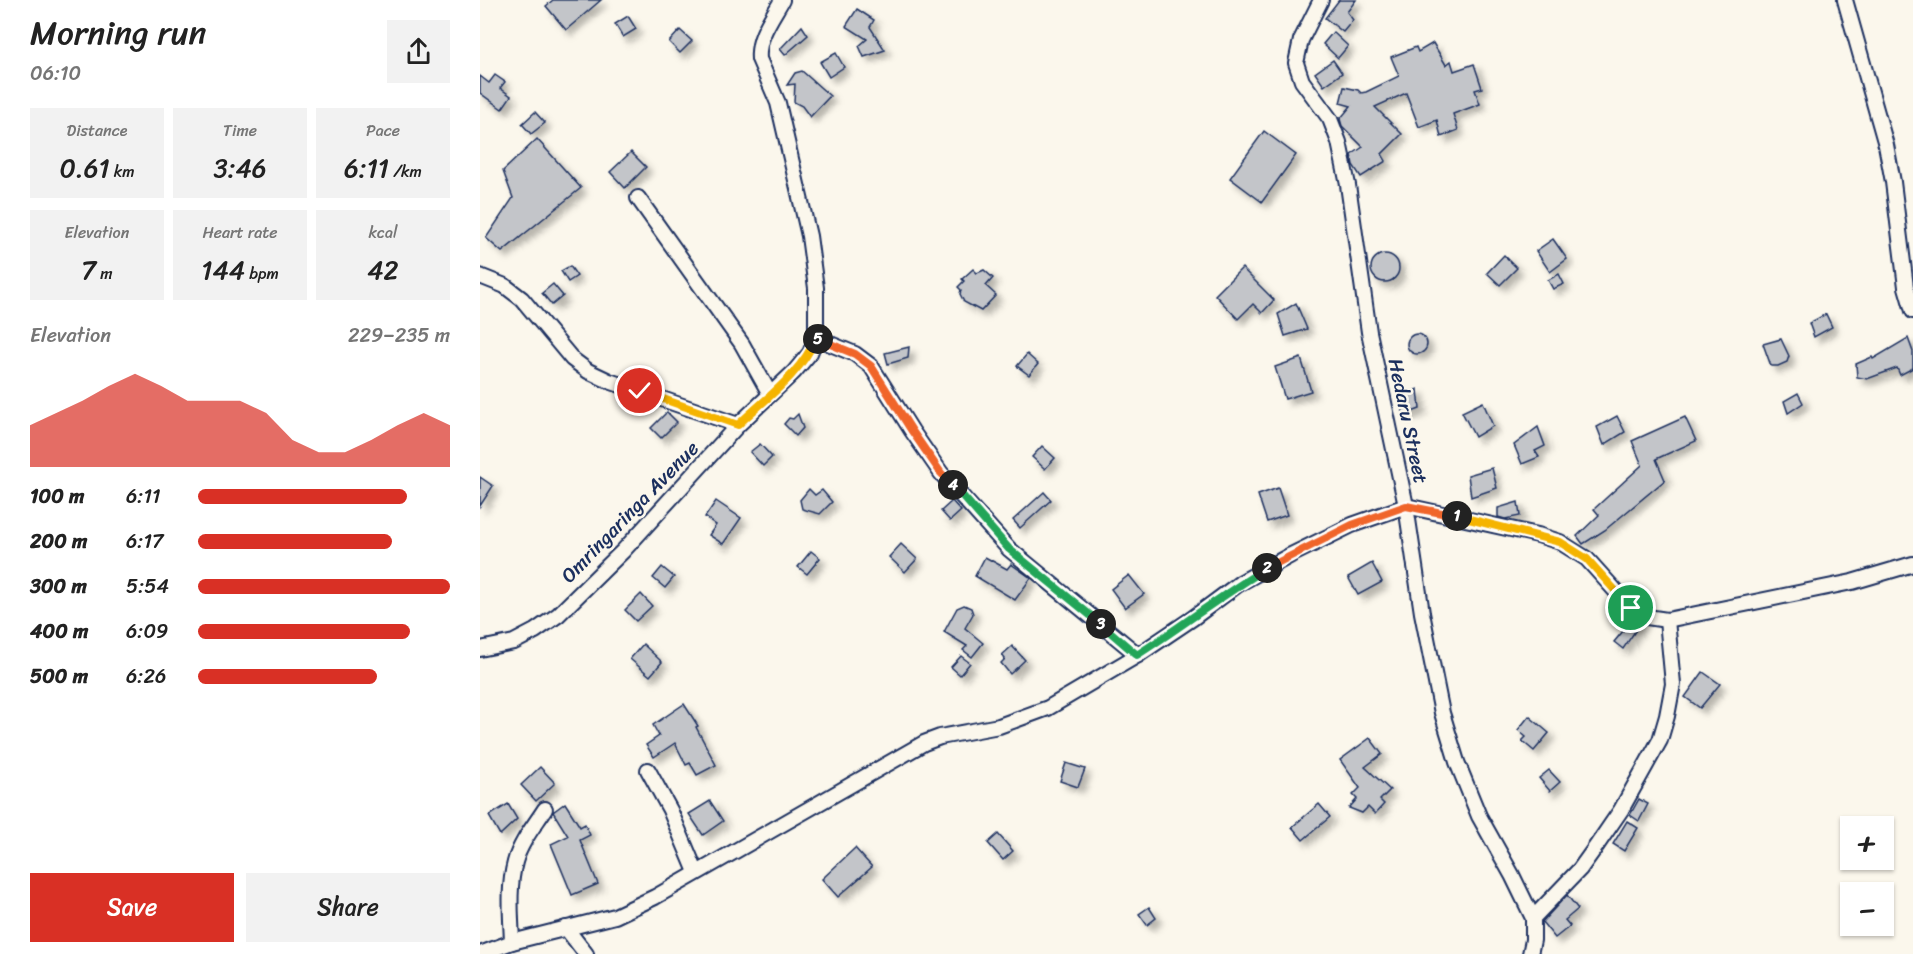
<!DOCTYPE html>
<html lang="en">
<head>
<meta charset="utf-8">
<style>
	:root { --surface:#fff; --page:#f2f2f2; --text:#222; --muted:#767676; --accent:#d93025 }
	body { margin:0; font-family:Sriracha,sans-serif; background:var(--page); color:var(--text); height:100vh; display:flex; flex-direction:column; font-size:22px; white-space:nowrap }
	* { box-sizing:border-box; margin:0 }
	p { font-size:20px; color:var(--muted) }
	.icon { flex:none; width:33px; height:33px; fill:none; stroke:currentColor; stroke-width:2; stroke-linecap:round; stroke-linejoin:round }
	.map { position:relative; flex:1; overflow:hidden }
	.panel { display:flex; flex-direction:column; background:var(--surface); width:480px }
	.panel>* { flex:none }
	.buttons { position:absolute; left:1360px; top:816px; display:grid; gap:12px }
	.buttons a { display:grid; place-items:center; width:54px; height:54px; border-radius:0px; background:var(--surface); box-shadow:0 2px 4px #0004; font-size:30px }
	.pin { position:absolute; display:grid; place-items:center; width:51px; height:51px; color:#fff; margin:-26px; border:3px solid #fff; border-radius:50%; box-shadow:0 2px 6px #0007 }
	.km { position:absolute; width:30px; height:30px; margin:-15px; border-radius:50%; background:#222; color:#fff; font-size:16px; line-height:30px; text-align:center }
	.round { display:grid; place-items:center; flex:none; width:63px; height:63px; border-radius:0px; background:var(--page) }
	.head { display:flex; align-items:center; justify-content:space-between; height:102px; padding:0 30px }
	h1 { font-size:33px; font-weight:600; line-height:45px }
	.metrics { display:grid; grid-template-columns:repeat(3,1fr); gap:9px; height:102px; padding:6px 30px }
	.metrics div { display:grid; align-content:center; border-radius:0px; background:var(--page); text-align:center }
	.metrics b { font-size:26px; font-weight:600 }
	.metrics small { font-size:16px; font-weight:400 }
	.metrics p { font-size:16px }
	.chart { height:168px; padding:12px 30px }
	.chart p { display:flex; justify-content:space-between }
	.chart svg { width:100%; height:108px; margin-top:6px; fill:var(--accent); opacity:.7 }
	.cta { display:flex; gap:12px; margin-top:auto; padding:12px 30px }
	.cta a { flex:1; height:69px; border-radius:0px; background:var(--accent); color:#fff; font-size:24px; font-weight:600; line-height:69px; text-align:center }
	.cta a+a { background:var(--page); color:var(--text) }
	ul { padding:0 30px; list-style:none; font-size:20px }
	li { display:grid; grid-template-columns:96px 72px 1fr; align-items:center; height:45px }
	li i { height:15px; border-radius:8px; background:var(--accent) }
	main { display:flex; flex:1; min-height:0 }
	.map>svg:first-child { display:block }
</style>
</head>
<body>
<main>
<section class="panel">
<div class="head"><div><h1>Morning run</h1><p>06:10</p></div><a class="round"><svg class="icon" aria-label="share" viewBox="0 0 24 24"><path d="M12 15V3M7 8l5-5 5 5M5 13v7h14v-7"/></svg></a></div>
<div class="metrics">
<div><p>Distance</p><b>0.61<small> km</small></b></div>
<div><p>Time</p><b>3:46</b></div>
<div><p>Pace</p><b>6:11<small> /km</small></b></div>
</div>
<div class="metrics">
<div><p>Elevation</p><b>7<small> m</small></b></div>
<div><p>Heart rate</p><b>144<small> bpm</small></b></div>
<div><p>kcal</p><b>42</b></div>
</div>
<div class="chart"><p><span>Elevation</span>229–235 m</p>
<svg viewBox="0 0 160 44" preserveAspectRatio="none"><path d="M0 44V27L10 22L20 17L30 11L40 6L50 11L60 17L70 17L80 17L90 22L100 33L110 38L120 38L130 33L140 27L150 22L160 27V44z"/></svg>
</div>
<ul>
<li><b>100 m</b>6:11<i style="width:83%"></i></li>
<li><b>200 m</b>6:17<i style="width:77%"></i></li>
<li><b>300 m</b>5:54<i style="width:100%"></i></li>
<li><b>400 m</b>6:09<i style="width:84%"></i></li>
<li><b>500 m</b>6:26<i style="width:71%"></i></li>
</ul>
<div class="cta"><a>Save</a><a>Share</a></div>
</section>
<div class="map">
<svg width="1433" height="954" viewBox="0 0 1433 954">
	<defs>
		<filter id="shadow"><feDropShadow dx="5.5" dy="5.5" stdDeviation="3" flood-color="#0004"/></filter>
	</defs>
	<rect width="100%" height="100%" fill="#fbf7ec"/>
	<filter id="ink" filterUnits="userSpaceOnUse"><feTurbulence type="fractalNoise" baseFrequency=".0167" numOctaves="2"/><feDisplacementMap in="SourceGraphic" scale="12" xChannelSelector="R" yChannelSelector="G"/><feConvolveMatrix kernelMatrix="1 2 1 2 8 2 1 2 1" color-interpolation-filters="sRGB"/></filter>
	<g filter="url(#ink)">
		<g fill="#c3c5c9" stroke="#1b2f5e" stroke-width="1.5" filter="url(#shadow)">
			<polygon points="73,0 121,0 86,30 66,6"/>
			<polygon points="859,0 876,0 867,12 873,20 863,32 845,18"/>
			<polygon points="377,9 394,20 390,27 405,50 384,57 379,46 387,39 366,26"/>
			<polygon points="148,16 156,29 143,37 135,24"/>
			<polygon points="322,26 328,35 305,55 300,49"/>
			<polygon points="200,30 212,41 200,53 189,42"/>
			<polygon points="853,32 868,46 858,58 843,44"/>
			<polygon points="953,43 966,65 971,61 974,71 994,64 1002,88 995,90 1000,104 973,114 978,130 961,137 957,120 939,127 926,93 895,107 922,134 902,154 906,161 881,177 873,165 871,155 883,147 862,126 860,119 871,106 860,103 864,87 878,90 881,93 886,92 919,76 911,57 936,47 938,52"/>
			<polygon points="356,53 364,67 349,77 340,62"/>
			<polygon points="853,60 862,73 844,86 835,73"/>
			<polygon points="322,71 350,96 330,117 322,106 314,102 315,84 307,85 315,73"/>
			<polygon points="15,75 25,82 20,88 31,96 22,109 0,93 0,76 9,83"/>
			<polygon points="55,112 65,123 51,134 42,124"/>
			<polygon points="784,131 816,155 782,202 750,178"/>
			<polygon points="57,139 101,188 22,252 6,238 33,198 23,171"/>
			<polygon points="151,152 166,167 145,188 130,172"/>
			<polygon points="1073,239 1087,259 1070,272 1056,251"/>
			<circle cx="905" cy="268" r="14"/>
			<polygon points="1024,255 1037,268 1020,285 1007,273"/>
			<polygon points="90,266 97,276 88,282 81,271"/>
			<polygon points="762,268 794,300 782,313 773,304 758,319 735,295"/>
			<polygon points="493,269 497,273 504,270 513,278 506,286 516,295 501,311 484,302 480,294 481,290 478,287 484,281 482,279"/>
			<polygon points="1079,274 1084,284 1073,289 1068,280"/>
			<polygon points="73,284 83,296 72,305 62,293"/>
			<polygon points="816,303 827,329 805,336 798,314"/>
			<polygon points="1346,314 1352,327 1334,337 1329,323"/>
			<circle cx="937" cy="344" r="10"/>
			<polygon points="1428,338 1433,352 1433,368 1420,375 1417,368 1387,379 1377,377 1376,364 1392,357 1393,359"/>
			<polygon points="1301,339 1309,356 1307,362 1298,366 1291,366 1283,344"/>
			<polygon points="429,347 428,358 408,364 405,353"/>
			<polygon points="547,354 558,364 549,375 537,366"/>
			<polygon points="821,358 831,391 805,399 795,367"/>
			<polygon points="938,389 940,409 924,415 919,396"/>
			<polygon points="1318,393 1323,403 1308,413 1304,401"/>
			<polygon points="1003,402 1013,426 995,437 982,412"/>
			<polygon points="187,412 197,422 181,438 171,428"/>
			<polygon points="318,414 323,428 316,436 304,424 309,418 313,419"/>
			<polygon points="1137,416 1145,432 1124,445 1117,427"/>
			<polygon points="1205,417 1216,441 1176,459 1185,480 1125,530 1103,544 1097,536 1119,515 1114,509 1162,465 1152,441"/>
			<polygon points="1058,427 1065,446 1055,451 1059,457 1042,464 1034,445"/>
			<polygon points="280,444 292,457 283,466 270,452"/>
			<polygon points="562,446 575,458 565,469 552,457"/>
			<polygon points="1012,468 1017,488 991,497 988,475"/>
			<polygon points="0,477 13,486 0,506"/>
			<polygon points="798,488 807,515 787,522 778,495"/>
			<polygon points="329,489 335,495 342,490 352,502 340,514 322,509 320,500"/>
			<polygon points="564,492 571,500 540,528 533,520"/>
			<polygon points="236,501 261,518 243,544 229,535 236,525 225,517"/>
			<polygon points="472,501 481,511 470,521 461,511"/>
			<polygon points="1038,502 1040,516 1025,519 1018,517 1018,508"/>
			<polygon points="421,544 437,559 425,572 409,557"/>
			<polygon points="331,551 340,558 327,574 318,567"/>
			<polygon points="505,557 527,569 531,564 551,578 535,600 495,576"/>
			<polygon points="892,563 902,582 878,595 868,577"/>
			<polygon points="182,567 194,577 185,588 173,578"/>
			<polygon points="649,575 664,594 645,608 631,589"/>
			<polygon points="161,594 172,606 156,621 145,610"/>
			<polygon points="484,605 491,608 493,614 485,628 503,643 492,657 483,650 487,646 464,632 477,608"/>
			<polygon points="1153,619 1160,624 1143,649 1134,642"/>
			<polygon points="163,644 182,662 170,676 150,659"/>
			<polygon points="532,646 545,660 530,674 521,663 525,659 522,655"/>
			<polygon points="481,656 490,663 480,675 471,667"/>
			<polygon points="1223,672 1240,684 1220,708 1205,697"/>
			<polygon points="204,704 218,726 216,727 236,765 217,775 210,763 206,765 195,743 174,757 166,745 179,736 173,725"/>
			<polygon points="1049,716 1069,733 1054,751 1042,741 1046,737 1038,730"/>
			<polygon points="890,738 902,754 885,767 910,790 900,800 904,804 895,814 888,807 882,813 869,808 877,799 873,795 880,788 860,760"/>
			<polygon points="586,763 605,769 598,787 580,781"/>
			<polygon points="60,767 75,783 56,801 41,785"/>
			<polygon points="1069,770 1080,782 1070,791 1059,778"/>
			<polygon points="1159,799 1168,804 1159,821 1150,815"/>
			<polygon points="230,801 243,821 223,835 209,814"/>
			<polygon points="85,803 100,827 105,824 110,835 100,840 118,884 92,895 71,844 88,836 73,812"/>
			<polygon points="28,804 37,819 20,835 9,816"/>
			<polygon points="839,804 850,817 823,840 812,827"/>
			<polygon points="1147,821 1158,828 1144,851 1133,844"/>
			<polygon points="518,834 533,851 523,860 508,843"/>
			<polygon points="375,848 392,867 358,897 342,879"/>
			<polygon points="1087,895 1098,909 1085,920 1090,926 1075,938 1062,922"/>
			<polygon points="669,907 676,918 667,925 659,914"/>
		</g>
		<g fill="none" stroke-linecap="round" stroke-linejoin="round">
			<g stroke="#1b2f5e" stroke-width="18">
				<g id="street">
					<polyline points="841,0 821,40 816,63 822,81 850,119 859,142 868,185 889,332 926,506 942,613 962,713 977,762 999,816 1032,875 1053,918 1053,940 1050,954"/>
					<polyline points="1365,0 1406,145 1413,182 1426,287 1433,311"/>
					<polyline points="158,198 262,344 290,394"/>
					<polyline points="0,276 25,286 42,299 92,359 108,371 129,381 258,425"/>
					<polyline points="336,338 375,354 391,366 432,431 461,473 529,549 658,655"/>
					<path d="M 0,649 L 34,642 L 55,631 L 78,615 L 143,551 L 258,425 L 314,372 L 330,353 L 336,338 L 336,288 L 329,236 L 298,103 L 279,59 C 277,37 292,18 302,0"/>
					<polyline points="168,770 190,810 216,872"/>
					<polyline points="1053,918 1100,869 1115,848 1141,810 1180,740 1187,716 1193,684 1187,620"/>
					<polyline points="86,928 106,954"/>
					<path d="M 32,942 C 31,916 28,888 35,862 C 40,843 54,826 65,809"/>
					<polyline points="0,954 32,942 135,916 175,897 444,743 460,737 519,726 568,708 658,655 713,618 760,583 811,555 872,525 926,506 1058,535 1080,542 1107,559 1151,608 1167,617 1187,620 1372,582 1433,564"/>
				</g>
			</g>
			<use href="#street" stroke="#fbf7ec" stroke-width="14"/>
		</g>
	</g>
	<g fill="none" stroke-linecap="round" stroke-linejoin="round" filter="url(#ink)">
		<g stroke="#fff" stroke-width="12">
			<polyline id="split-1" points="977,516 1080,542 1107,559 1151,608"/>
		</g>
		<g stroke="#fff" stroke-width="12">
			<polyline id="split-2" points="787,568 872,525 926,506 977,516"/>
		</g>
		<g stroke="#fff" stroke-width="12">
			<path id="split-3" d="M 621,624 L 657,655 C 701,627 743,594 787,568"/>
		</g>
		<g stroke="#fff" stroke-width="12">
			<polyline id="split-4" points="473,485 529,549 621,624"/>
		</g>
		<g stroke="#fff" stroke-width="12">
			<polyline id="split-5" points="338,339 375,354 391,366 432,431 461,473 473,485"/>
		</g>
		<g stroke="#fff" stroke-width="12">
			<path id="split-6" d="M 160,391 L 258,425 C 285,399 321,374 336,338 L 338,339"/>
		</g>
		<use href="#split-1" stroke="#f5b400" stroke-width="8"/>
		<use href="#split-2" stroke="#f0652b" stroke-width="8"/>
		<use href="#split-3" stroke="#22a559" stroke-width="8"/>
		<use href="#split-4" stroke="#22a559" stroke-width="8"/>
		<use href="#split-5" stroke="#f0652b" stroke-width="8"/>
		<use href="#split-6" stroke="#f5b400" stroke-width="8"/>
	</g>
	<g text-anchor="middle" dominant-baseline="central" stroke-width="5" stroke-linejoin="round" paint-order="stroke">
		<g font-size="20" fill="#1b2f5e" stroke="#fbf7ec">
			<text transform="translate(928 421) rotate(78)">Hedaru Street</text>
			<text transform="translate(150 512) rotate(-46)">Omringaringa Avenue</text>
		</g>
	</g>
</svg>
<div class="buttons">
<a>+</a>
<a>−</a>
</div>
<div class="pin" style="left:1151px;top:608px;background:#1e9e55"><svg class="icon" aria-label="arrive" viewBox="0 0 24 24"><path d="M6 21V4h12l-3 4 3 4H6"/></svg></div>
<div class="pin" style="left:160px;top:391px;background:#d93025"><svg class="icon" aria-label="check" viewBox="0 0 24 24"><path d="M5 12l5 5 9-10"/></svg></div>
<b class="km" style="left:977px;top:516px">1</b>
<b class="km" style="left:787px;top:568px">2</b>
<b class="km" style="left:621px;top:624px">3</b>
<b class="km" style="left:473px;top:485px">4</b>
<b class="km" style="left:338px;top:339px">5</b>
</div>
</main>
</body>
</html>
